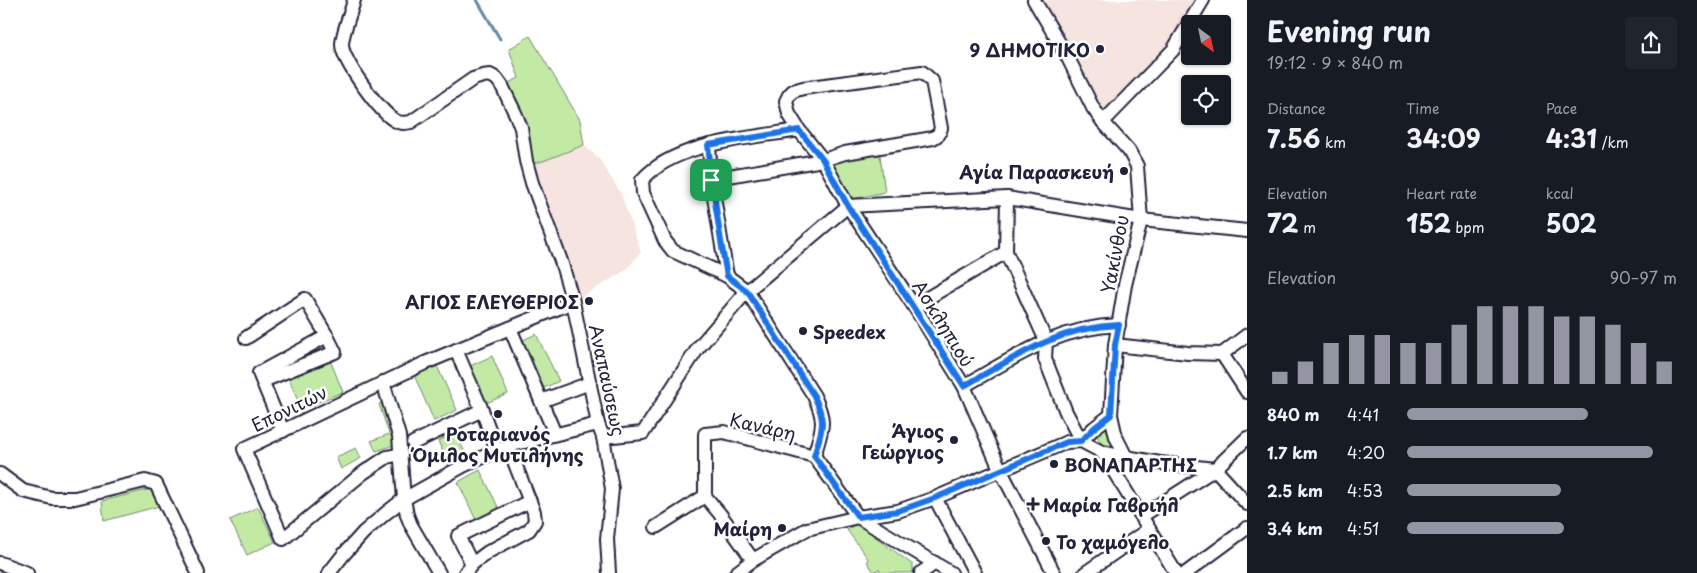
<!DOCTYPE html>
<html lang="en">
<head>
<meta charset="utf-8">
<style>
	:root { --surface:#171b24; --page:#20242c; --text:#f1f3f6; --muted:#9ea1a6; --accent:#9495a2 }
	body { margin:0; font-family:"Playpen Sans",sans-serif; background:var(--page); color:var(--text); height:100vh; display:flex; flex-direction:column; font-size:19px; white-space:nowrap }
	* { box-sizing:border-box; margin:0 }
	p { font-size:16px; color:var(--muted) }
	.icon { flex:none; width:28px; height:28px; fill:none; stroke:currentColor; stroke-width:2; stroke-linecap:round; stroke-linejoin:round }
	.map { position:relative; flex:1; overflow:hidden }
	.details { display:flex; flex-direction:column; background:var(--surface); width:450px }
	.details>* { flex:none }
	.needle { width:32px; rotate:147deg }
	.buttons { position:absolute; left:1181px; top:15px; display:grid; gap:10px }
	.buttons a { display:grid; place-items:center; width:50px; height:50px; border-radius:5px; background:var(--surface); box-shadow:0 1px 4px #0004; font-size:25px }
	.pin { position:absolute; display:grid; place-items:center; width:42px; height:42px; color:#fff; margin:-21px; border-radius:10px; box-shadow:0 2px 8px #0006 }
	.round { display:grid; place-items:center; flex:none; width:52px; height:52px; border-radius:5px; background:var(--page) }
	.summary { display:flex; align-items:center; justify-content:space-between; height:85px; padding:0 20px }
	h1 { font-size:28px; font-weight:700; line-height:38px }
	.stats { display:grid; grid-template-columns:repeat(3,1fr); gap:8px; height:85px; padding:5px 20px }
	.stats div { display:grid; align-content:center }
	.stats b { font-size:25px; font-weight:700 }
	.stats small { font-size:14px; font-weight:400 }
	.stats p { font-size:14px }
	.chart { height:140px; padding:10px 20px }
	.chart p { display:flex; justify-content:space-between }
	.chart svg { width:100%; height:90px; margin-top:5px; stroke:var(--accent); stroke-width:6 }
	ul { padding:0 20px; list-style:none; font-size:16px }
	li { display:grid; grid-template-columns:80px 60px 1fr; align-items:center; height:38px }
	li i { height:12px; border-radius:6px; background:var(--accent) }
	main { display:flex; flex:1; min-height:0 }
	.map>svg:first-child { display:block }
</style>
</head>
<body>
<main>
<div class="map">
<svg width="1247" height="573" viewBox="0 0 1247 573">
	<rect width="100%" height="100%" fill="#fff"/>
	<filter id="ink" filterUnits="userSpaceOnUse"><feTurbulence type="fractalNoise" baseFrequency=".02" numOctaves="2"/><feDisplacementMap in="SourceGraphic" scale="10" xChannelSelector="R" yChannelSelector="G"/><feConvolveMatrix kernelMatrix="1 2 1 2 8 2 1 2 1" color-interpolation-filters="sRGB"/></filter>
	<g filter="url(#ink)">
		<g fill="#f5e4df">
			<polygon points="1034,0 1197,0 1173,50 1103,122"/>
			<polygon points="584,145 600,160 621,194 641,252 626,270 573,302 531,164"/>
		</g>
		<g fill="#c2eaa5" stroke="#728670">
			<polygon points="530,36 580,120 584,145 543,161 531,164 502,86 519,78 509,49"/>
			<polygon points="880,155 885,192 853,199 829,165 837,159"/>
			<polygon points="536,334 559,381 544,388 521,341"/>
			<polygon points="492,356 508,394 486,403 470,366"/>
			<polygon points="330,360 343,392 301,409 288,376"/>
			<polygon points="437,366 457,410 434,421 414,375"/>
			<polygon points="383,402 397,444 376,451 371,441 389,434 379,404"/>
			<polygon points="1106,427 1116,437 1120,446 1102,445 1095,432"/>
			<polygon points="455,433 468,458 449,466 438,441"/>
			<polygon points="356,448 361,458 341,469 336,457"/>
			<polygon points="480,470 499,509 476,520 458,482"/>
			<polygon points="151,489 159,506 104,521 102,501"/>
			<polygon points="258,507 275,542 247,555 230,520"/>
			<polygon points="857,523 913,565 913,573 882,573 879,569 874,572 867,562 869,560 847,530"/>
		</g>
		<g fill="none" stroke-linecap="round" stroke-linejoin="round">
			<polyline stroke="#6085a4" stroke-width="3" points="477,0 500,39"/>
			<g stroke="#22223b" stroke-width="16">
				<g id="minor">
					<path d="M 354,0 C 351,13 342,33 342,45 C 343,62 381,114 396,121 C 401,124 405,123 411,122 L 473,79 L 483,76 L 490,75 L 497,79 L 502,86 L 516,115 L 521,128 L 526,161 L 532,183 L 561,261 L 573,302 L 598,424 L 603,437 L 612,489 L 607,539 L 609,573"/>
					<polyline points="1103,122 1173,50 1203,0"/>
					<path d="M 799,130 C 751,138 675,142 642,180 L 643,193 L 665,241 L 673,251 L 727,276 L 711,179 L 823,160 L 845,153 L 933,138 L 939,134 L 941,128 L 932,81 L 922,72 L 803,88 L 793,91 L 789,95 L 786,101 L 789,114 L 799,130 L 823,160 L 848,206 L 914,306 L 964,386 L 1000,469 L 1054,573"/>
					<polyline points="709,145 711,179"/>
					<polyline points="1007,198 1006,252 1046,341 1045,359 1066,412 1081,441 1094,428 1111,415 1115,345 1125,285 1141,220 1137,166 1129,151 1103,122 1093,108 1067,56 1034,0"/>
					<path d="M 727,276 L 747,291 L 814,396 C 827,423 822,428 814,456 L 858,517 L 951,573"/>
					<polyline points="914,306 1006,252"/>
					<polyline points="510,328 555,434"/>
					<polyline points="246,338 305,299 327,336 259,373 283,431"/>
					<polyline points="1115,345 1188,353 1222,354 1247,335"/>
					<polyline points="456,350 482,410 497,451"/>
					<polyline points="1222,354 1247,392"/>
					<polyline points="263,381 335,352 327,336"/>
					<polyline points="383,382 399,436 404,499 407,515 411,525 439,573"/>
					<path d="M 964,386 C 1015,357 1058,327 1119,325"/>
					<polyline points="541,401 590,383"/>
					<polyline points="1111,415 1116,437 1126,457"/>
					<polyline points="603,437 643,433 698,348 747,291 848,206 1007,198 1141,220 1247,231"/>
					<polyline points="413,443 482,410"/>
					<polyline points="1102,452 1176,573"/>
					<polyline points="401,454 387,457 363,473 283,539 244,449 425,363 573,302"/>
					<polyline points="0,474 23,491 52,498 75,498 145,481 156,484 198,573"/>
					<polyline points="705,496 705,434 724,432 814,456"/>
					<polyline points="705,496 720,514 753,560"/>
					<polyline points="935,498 975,573"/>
					<polyline points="1142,516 1215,469 1247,438"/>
					<polyline points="656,527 705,496"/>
					<polyline points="0,563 27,573"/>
					<polyline points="472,564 458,536 530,501"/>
					<polyline points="329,573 344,554 364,532 386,513 404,499 463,466 508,446 598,424"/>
					<polyline points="465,573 472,564 488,552 529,530 535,521 534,512 508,446"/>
					<polyline points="736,573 753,560 807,529 858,517 898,511 935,498 1067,442 1081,441 1102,452 1126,457 1160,463 1215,469 1247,504"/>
					<polyline points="921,573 935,563"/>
					<polyline points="1085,573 1149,529"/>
					<polyline points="1186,573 1247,528"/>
				</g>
			</g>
			<use href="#minor" stroke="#fff" stroke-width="12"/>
		</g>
	</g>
	<g fill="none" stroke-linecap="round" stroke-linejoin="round" filter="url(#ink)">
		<g stroke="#fff" stroke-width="10">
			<path id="route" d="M 799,130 L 823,160 L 848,206 L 964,386 C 1015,357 1058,327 1119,325 L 1115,345 L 1111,415 L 1094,428 L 1081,441 L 1067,442 L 935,498 L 898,511 L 858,517 L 814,456 C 822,429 827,423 814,396 L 747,291 L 727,276 C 719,233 713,189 708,145 Z"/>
		</g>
		<use href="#route" stroke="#1a73e8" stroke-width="6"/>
	</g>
	<g fill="#22223b" stroke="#fff" stroke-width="2">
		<circle cx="1100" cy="49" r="5"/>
		<circle cx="1124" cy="171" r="5"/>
		<circle cx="589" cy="301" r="5"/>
		<circle cx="803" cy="331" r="5"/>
		<circle cx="498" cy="414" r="5"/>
		<circle cx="954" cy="440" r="5"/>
		<circle cx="1054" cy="464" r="5"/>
		<path d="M1030.5 496.5h5v5h5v5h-5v5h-5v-5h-5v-5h5z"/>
		<circle cx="782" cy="528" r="5"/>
		<circle cx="1046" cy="541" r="5"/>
	</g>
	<g text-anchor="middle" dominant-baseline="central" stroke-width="5" stroke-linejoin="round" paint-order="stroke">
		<g font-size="18" font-weight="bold" fill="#22223b" stroke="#fff" text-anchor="end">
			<text x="1090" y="49">9 ΔΗΜΟΤΙΚΟ</text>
			<text x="1114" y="171">Αγία Παρασκευή</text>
			<text x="579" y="301">ΑΓΙΟΣ ΕΛΕΥΘΕΡΙΟΣ</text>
			<text x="813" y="331" text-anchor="start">Speedex</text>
			<text x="944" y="430">Άγιος<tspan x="944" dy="21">Γεώργιος</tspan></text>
			<text x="498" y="433" text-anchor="middle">Ροταριανός<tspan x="498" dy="21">Όμιλος Μυτιλήνης</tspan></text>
			<text x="1064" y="464" text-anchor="start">ΒΟΝΑΠΑΡΤΗΣ</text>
			<text x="1043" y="504" text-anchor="start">Μαρία Γαβριήλ</text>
			<text x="772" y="528">Μαίρη</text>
			<text x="1056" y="541" text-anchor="start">Το χαμόγελο</text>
		</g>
		<g font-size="18" fill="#22223b" stroke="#fff">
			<text transform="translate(1114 254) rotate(-79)">Υακίνθου</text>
			<text transform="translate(944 323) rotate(58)">Ασκληπιού</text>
			<text transform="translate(608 380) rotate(78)">Αναπαύσεως</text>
			<text transform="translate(289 408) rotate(-26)">Επονιτών</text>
			<text transform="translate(763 426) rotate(13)">Κανάρη</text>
		</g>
	</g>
</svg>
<div class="buttons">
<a><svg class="needle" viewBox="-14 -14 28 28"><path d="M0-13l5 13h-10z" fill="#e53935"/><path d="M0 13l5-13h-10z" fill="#9ea1a6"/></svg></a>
<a><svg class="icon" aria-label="locate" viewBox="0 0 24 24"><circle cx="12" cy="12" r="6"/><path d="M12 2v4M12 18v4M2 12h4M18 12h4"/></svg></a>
</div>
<div class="pin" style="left:711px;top:180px;background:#1e9e55"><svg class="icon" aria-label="arrive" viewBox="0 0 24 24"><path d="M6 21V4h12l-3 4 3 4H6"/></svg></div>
</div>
<section class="details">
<div class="summary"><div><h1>Evening run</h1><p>19:12 · 9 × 840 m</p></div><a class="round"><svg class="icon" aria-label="share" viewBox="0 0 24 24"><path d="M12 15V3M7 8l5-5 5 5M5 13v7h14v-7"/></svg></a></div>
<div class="stats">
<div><p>Distance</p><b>7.56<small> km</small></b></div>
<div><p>Time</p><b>34:09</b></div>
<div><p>Pace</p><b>4:31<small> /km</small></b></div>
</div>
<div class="stats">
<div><p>Elevation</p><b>72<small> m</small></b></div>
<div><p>Heart rate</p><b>152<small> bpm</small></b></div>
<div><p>kcal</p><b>502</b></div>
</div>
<div class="chart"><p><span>Elevation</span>90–97 m</p>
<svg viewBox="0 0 160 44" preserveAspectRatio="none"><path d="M5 44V38M15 44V33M25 44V24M35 44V20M45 44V20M55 44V24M65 44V24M75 44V15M85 44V6M95 44V6M105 44V6M115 44V11M125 44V11M135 44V15M145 44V24M155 44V33"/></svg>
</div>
<ul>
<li><b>840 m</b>4:41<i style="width:67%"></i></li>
<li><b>1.7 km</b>4:20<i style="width:91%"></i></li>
<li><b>2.5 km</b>4:53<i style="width:57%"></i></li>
<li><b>3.4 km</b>4:51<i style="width:58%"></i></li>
</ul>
</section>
</main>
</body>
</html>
